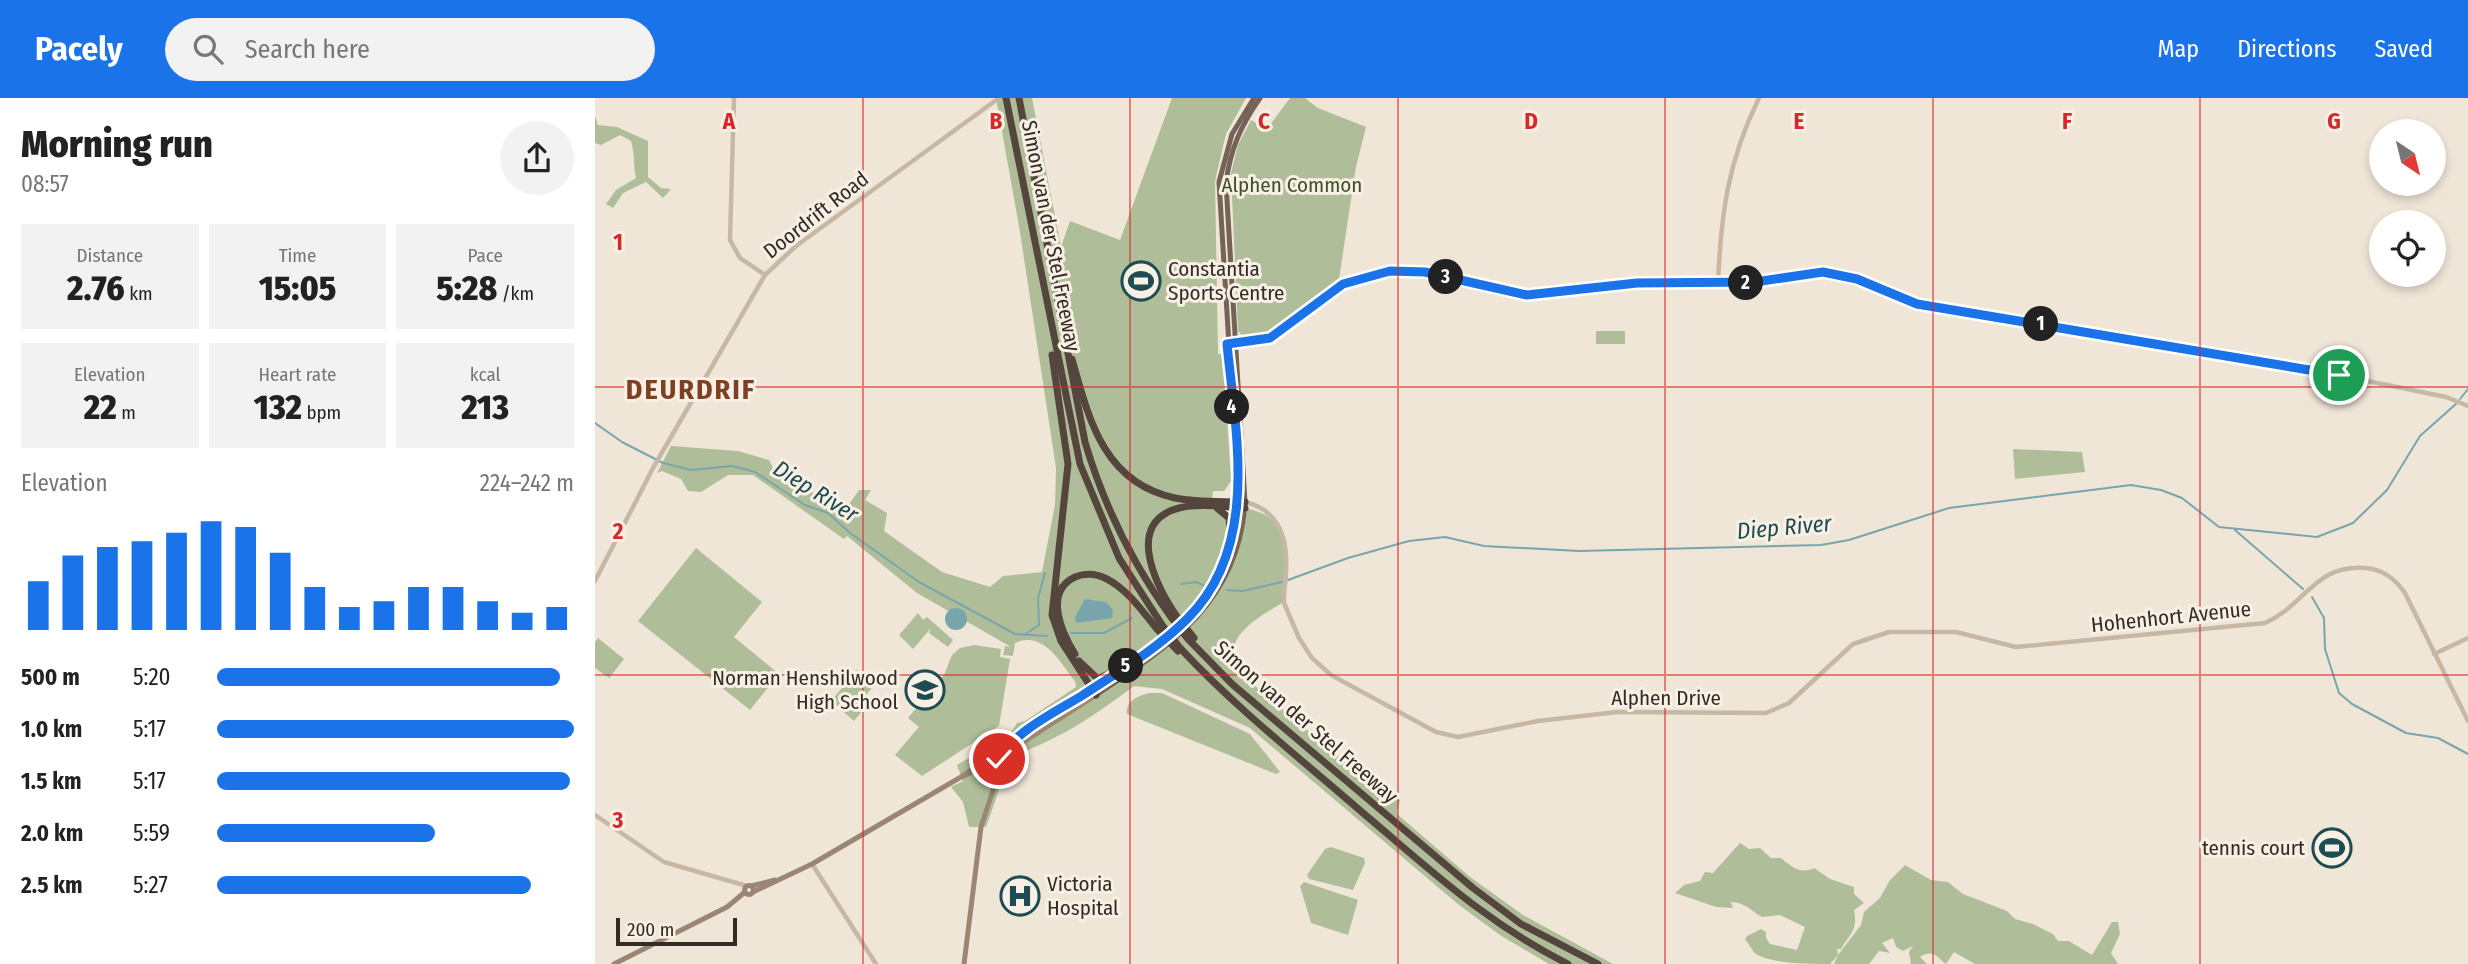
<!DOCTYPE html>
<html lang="en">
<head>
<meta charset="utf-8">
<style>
	:root { --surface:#fff; --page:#f2f2f2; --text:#222; --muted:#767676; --accent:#1a73e8 }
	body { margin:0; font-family:"Fira Sans Condensed",sans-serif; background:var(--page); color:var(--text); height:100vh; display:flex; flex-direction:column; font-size:26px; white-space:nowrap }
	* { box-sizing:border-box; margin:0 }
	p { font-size:23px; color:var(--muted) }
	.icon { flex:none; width:38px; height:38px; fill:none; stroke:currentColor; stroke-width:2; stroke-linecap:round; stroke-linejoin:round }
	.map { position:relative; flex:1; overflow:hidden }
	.drawer { display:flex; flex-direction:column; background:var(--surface); width:595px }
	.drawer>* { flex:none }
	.needle { width:46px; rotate:145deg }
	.buttons { position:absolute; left:1774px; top:21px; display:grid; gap:14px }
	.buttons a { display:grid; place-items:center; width:77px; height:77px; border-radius:50%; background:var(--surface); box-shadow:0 4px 10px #0003; font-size:35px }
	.scale { position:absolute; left:21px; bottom:18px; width:121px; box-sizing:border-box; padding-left:7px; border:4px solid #332b26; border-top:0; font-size:19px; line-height:24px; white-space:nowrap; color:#332b26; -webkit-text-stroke:5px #f8f0e4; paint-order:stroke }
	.pin { position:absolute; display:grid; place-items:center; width:60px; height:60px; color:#fff; margin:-30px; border:4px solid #fff; border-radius:50%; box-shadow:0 2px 7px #0007 }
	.km { position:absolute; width:35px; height:35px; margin:-18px; border-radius:50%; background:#222; color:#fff; font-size:19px; line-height:35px; text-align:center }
	.round { display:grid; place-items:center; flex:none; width:74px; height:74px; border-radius:37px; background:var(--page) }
	.summary { display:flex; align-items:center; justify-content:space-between; height:119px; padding:0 21px }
	h1 { font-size:38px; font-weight:800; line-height:52px }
	.figures { display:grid; grid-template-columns:repeat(3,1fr); gap:10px; height:119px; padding:7px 21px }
	.figures div { display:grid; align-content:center; border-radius:0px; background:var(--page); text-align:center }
	.figures b { font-size:35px; font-weight:800 }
	.figures small { font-size:19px; font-weight:400 }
	.figures p { font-size:19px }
	.chart { height:196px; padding:14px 21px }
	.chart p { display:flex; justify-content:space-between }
	.chart svg { width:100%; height:126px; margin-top:7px; stroke:var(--accent); stroke-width:6 }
	ul { padding:0 21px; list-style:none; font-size:23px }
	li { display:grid; grid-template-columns:112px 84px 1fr; align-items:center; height:52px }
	li i { height:18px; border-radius:9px; background:var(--accent) }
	header { display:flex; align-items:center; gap:42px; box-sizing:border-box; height:98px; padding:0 35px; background:var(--accent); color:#fff }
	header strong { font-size:33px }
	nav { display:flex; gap:38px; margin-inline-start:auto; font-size:24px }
	.search { width:490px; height:63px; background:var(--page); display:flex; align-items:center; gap:18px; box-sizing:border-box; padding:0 24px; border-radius:38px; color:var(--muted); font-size:26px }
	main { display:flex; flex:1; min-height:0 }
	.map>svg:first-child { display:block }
</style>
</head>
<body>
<header>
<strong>Pacely</strong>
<div class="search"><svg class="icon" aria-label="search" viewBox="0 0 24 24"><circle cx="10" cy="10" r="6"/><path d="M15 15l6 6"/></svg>Search here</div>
<nav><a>Map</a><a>Directions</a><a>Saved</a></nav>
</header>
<main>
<section class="drawer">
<div class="summary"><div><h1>Morning run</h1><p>08:57</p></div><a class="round"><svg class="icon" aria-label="share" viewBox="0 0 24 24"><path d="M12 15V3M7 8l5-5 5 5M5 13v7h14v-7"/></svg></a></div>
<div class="figures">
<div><p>Distance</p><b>2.76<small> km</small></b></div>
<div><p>Time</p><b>15:05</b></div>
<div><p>Pace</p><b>5:28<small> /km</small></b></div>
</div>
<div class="figures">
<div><p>Elevation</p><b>22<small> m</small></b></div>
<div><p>Heart rate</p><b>132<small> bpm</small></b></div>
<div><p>kcal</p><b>213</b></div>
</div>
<div class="chart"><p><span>Elevation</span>224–242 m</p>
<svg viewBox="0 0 160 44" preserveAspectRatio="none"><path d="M5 44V27M15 44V18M25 44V15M35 44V13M45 44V10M55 44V6M65 44V8M75 44V17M85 44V29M95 44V36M105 44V34M115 44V29M125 44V29M135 44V34M145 44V38M155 44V36"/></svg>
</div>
<ul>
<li><b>500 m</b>5:20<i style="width:96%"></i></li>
<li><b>1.0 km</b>5:17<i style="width:100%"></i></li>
<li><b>1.5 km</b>5:17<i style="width:99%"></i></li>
<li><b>2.0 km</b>5:59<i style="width:61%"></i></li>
<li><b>2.5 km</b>5:27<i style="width:88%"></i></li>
</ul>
</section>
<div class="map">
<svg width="1873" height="866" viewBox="0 0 1873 866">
	<rect width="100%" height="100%" fill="#f0e6d8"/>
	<g fill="#afbe99">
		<path d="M 401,0 L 437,0 L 466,149 L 475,123 L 525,142 L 577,0 L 651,0 L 631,36 L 620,83 L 623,256 L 628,256 L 636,383 L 629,393 L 618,393 L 616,409 L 631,416 L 637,445 L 643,446 L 650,410 C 703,421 694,462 687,505 C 662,520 621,542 646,576 L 776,686 L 805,702 L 802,716 L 875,779 L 928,817 L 1018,866 L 954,866 L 905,837 L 864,807 L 655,630 L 567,591 L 539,588 C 499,618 468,639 420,657 L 410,675 L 391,729 L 374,729 L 368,704 L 356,689 L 368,683 L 362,667 L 415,636 L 422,625 L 430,623 L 481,589 L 480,583 C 465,564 448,532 420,545 L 418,558 L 408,557 L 410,548 L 416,549 L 322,495 L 252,438 L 249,441 L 158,377 L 133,377 L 106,394 L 93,393 L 86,381 L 67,373 L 62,375 L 76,348 L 143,353 L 174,362 L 178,370 L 249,414 L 264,392 L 276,392 L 270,402 L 292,415 L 289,433 L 347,474 L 395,489 L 408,478 L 447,474 L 460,407 L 461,370 L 425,134 Z"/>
		<path d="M 695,0 L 710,0 L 723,10 L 771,29 L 761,69 L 744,181 C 734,201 671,243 648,239 L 643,233 L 636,75 L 643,47 L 656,22 L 672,31 Z"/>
		<path d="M 0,18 L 3,27 L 22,29 L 53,43 L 53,79 L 66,90 L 76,91 L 68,100 L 51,84 L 28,95 L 18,110 L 11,106 L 21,92 L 41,80 C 38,67 40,56 36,43 L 25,37 L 6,47 L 0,45 Z"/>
		<rect x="1001" y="233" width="29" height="13"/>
		<polygon points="1418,351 1487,354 1490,374 1420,381"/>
		<polygon points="101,450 167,504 139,539 184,576 155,612 43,523"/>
		<polygon points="323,515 328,522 332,519 358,542 353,549 334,535 336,530 318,551 304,537"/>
		<polygon points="3,540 29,561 14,580 0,570 0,544"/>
		<polygon points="379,547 406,551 405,559 415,561 404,628 327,678 300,657 324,629 313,620 349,577 357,557 365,550"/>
		<polygon points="262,572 280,586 267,602 272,607 259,623 236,603"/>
		<path d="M 554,595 L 567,595 L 655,636 L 685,674 L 681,676 L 532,616 C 530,603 543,598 554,595 Z"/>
		<path d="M 1145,745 L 1154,751 L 1165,750 L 1176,760 L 1186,760 C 1196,768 1205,777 1219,770 L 1235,781 L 1259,789 L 1259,796 L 1269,805 L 1259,812 C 1263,833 1256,834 1246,851 L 1242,851 L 1243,857 L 1266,827 L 1269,814 L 1285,800 L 1295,782 L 1310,767 L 1336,782 L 1353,784 L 1368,796 L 1412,813 L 1420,821 L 1438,826 L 1458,836 L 1463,843 L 1474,843 L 1497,857 L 1517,824 L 1523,824 L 1525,836 L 1516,855 L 1523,866 L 1380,866 L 1359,854 L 1351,866 C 1343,861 1339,850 1325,859 L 1332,866 L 1316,866 L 1314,854 L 1318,848 L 1308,853 L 1301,849 L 1298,840 L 1287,845 L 1295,855 L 1284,853 L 1274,866 L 1239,866 L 1243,857 L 1235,866 C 1214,866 1178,866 1161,856 C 1156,852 1155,846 1150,842 L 1152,838 L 1166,831 L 1171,834 L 1171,840 L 1175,846 L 1202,852 L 1210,829 L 1185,817 L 1167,819 C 1156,813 1150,804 1136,804 L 1138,810 L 1121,809 L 1080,795 L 1089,787 L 1105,783 L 1110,774 L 1118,775 Z"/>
		<polygon points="736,749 769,760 770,765 758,792 714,781 712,777 730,751"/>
		<polygon points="709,784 763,802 753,837 716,825 705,788"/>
	</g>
	<g fill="#78a6ac">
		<polygon points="490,501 511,504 518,512 517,520 481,525 480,519"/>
		<circle cx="361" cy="521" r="11"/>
	</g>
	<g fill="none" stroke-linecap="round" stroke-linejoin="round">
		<g stroke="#78a6ac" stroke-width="2">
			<polyline points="1865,301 1873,291"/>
			<polyline points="0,325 27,344 68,365 96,372 137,368 160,374 210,407 233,415 255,435 324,484 420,536 452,538"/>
			<polyline points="1640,432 1708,491"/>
			<polyline points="693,482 753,460 814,443 850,439 889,448 984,453 1226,447 1254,442 1354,410 1536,387 1566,392 1587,400 1624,429 1722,439 1758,425 1792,392 1825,338 1862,305"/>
			<polyline points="586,486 601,484 610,488"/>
			<polyline points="632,492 648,493 687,484"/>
			<polyline points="1717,499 1729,520 1730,551 1744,595 1757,606 1811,635 1843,640 1873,656"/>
			<polyline points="476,535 509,535 537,520"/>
			<polyline points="429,537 444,527 443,500 450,475"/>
		</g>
		<g stroke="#c7b7a5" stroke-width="4.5">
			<polyline points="139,0 135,142 145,160 170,177"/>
			<path d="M 1123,185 C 1126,115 1133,63 1164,0"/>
			<polyline points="641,246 675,240 748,186 782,175 830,174 932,197 1042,185 1160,184 1228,174 1262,181 1322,206 1699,268 1851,299 1873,308"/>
			<path d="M 650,404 C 695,415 694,459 689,495"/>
			<polyline points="0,483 58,370 170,177 201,148 404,0"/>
			<path d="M 689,494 L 689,505 L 704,540 L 717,560 L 736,577 L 841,634 L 863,639 L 943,623 L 1022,614 L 1171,615 L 1194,605 L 1258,546 L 1294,534 L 1361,534 L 1421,549 L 1670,525 C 1712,506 1719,466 1771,470 C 1789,472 1800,481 1810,495 L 1873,623"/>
			<polyline points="1839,556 1873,540"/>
			<polyline points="0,717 69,764 152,788"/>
			<polyline points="217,766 281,866"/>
		</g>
		<g stroke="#9b8676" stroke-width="5">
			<polyline points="421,649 501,597"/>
			<polyline points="369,678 410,656"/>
			<circle cx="154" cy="792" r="4.5"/>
			<polyline points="156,788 180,782"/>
			<polyline points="158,794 217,766 366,679 497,591"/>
			<polyline points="19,866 132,809 150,794"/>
			<polyline points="369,866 386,729 408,662 424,648"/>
		</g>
		<g stroke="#756357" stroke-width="5">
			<path d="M 531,568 C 595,523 644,479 643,395 L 624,84 L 637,36 L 659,0"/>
			<polyline points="497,591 517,577"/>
			<path d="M 501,597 C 577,547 644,503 650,404 L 631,85 C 635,52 646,27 665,0"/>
		</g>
		<g stroke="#54463d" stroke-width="7">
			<polyline points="411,0 485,366 524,460 567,527"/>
			<path d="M 424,0 L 490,344 C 509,408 537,465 576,519"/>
			<polyline points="457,257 473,366 457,517 466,543 501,597"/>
			<path d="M 477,261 C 494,322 509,385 580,400 C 603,405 627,403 650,404"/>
			<polyline points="622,410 634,420 636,445"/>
			<path d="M 580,516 C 561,487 529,424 584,410 C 605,405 629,409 650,410"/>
			<polyline points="595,543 637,586 878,790 926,826 1003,866"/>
			<path d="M 586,551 C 642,611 706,661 768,715 C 838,774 890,824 973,866"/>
			<path d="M 480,556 C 467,535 448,494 480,479 C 490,475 502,476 512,481 C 533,492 547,513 562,531"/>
			<polyline points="484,563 503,581 532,567"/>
		</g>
		<g stroke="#54463d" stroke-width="7">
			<polyline points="580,516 599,540"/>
			<polyline points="576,519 593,541"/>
			<polyline points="567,527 585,550"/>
			<polyline points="562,531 583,553"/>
		</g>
	</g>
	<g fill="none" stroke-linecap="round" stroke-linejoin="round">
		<g stroke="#fff" stroke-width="14">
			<path id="route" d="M 404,661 C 417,635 464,612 488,597 C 523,574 562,551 592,521 C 665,449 641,338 632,246 L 675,240 L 748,186 L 795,173 L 830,174 L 932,197 L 1042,185 L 1160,184 L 1228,174 L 1262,181 L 1322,206 L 1744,277"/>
		</g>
		<use href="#route" stroke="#1a73e8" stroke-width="9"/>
	</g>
	<path fill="none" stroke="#d62828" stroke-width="2" stroke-opacity="0.55" d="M 268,0 L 268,866M 535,0 L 535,866M 803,0 L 803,866M 1070,0 L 1070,866M 1338,0 L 1338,866M 1605,0 L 1605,866M 0,289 L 1873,289M 0,577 L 1873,577"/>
	<defs>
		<g id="stadium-ring" transform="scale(2.0125)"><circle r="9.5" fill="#f8f0e4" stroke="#1d4c53" stroke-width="1.5"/><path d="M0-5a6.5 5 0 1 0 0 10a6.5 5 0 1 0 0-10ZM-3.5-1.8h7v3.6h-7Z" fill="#1d4c53"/></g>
		<g id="school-ring" transform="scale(2.0125)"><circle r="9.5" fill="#f8f0e4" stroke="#1d4c53" stroke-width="1.5"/><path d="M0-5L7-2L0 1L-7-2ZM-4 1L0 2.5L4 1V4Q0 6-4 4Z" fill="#1d4c53"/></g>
		<g id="hospital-ring" transform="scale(2.0125)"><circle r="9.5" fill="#f8f0e4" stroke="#1d4c53" stroke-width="1.5"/><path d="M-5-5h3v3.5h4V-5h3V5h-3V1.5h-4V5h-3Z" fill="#1d4c53"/></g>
	</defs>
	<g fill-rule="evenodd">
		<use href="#stadium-ring" x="546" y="183"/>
		<use href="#school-ring" x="330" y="592"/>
		<use href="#stadium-ring" x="1737" y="750"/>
		<use href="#hospital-ring" x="425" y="798"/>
	</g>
	<g text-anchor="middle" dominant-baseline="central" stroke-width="6" stroke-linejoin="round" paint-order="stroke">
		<g font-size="21" fill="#40512b" stroke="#f8f0e4">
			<text x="697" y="87">Alphen Common</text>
		</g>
		<g font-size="21" fill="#332b26" stroke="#f8f0e4">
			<text transform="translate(221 117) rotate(-38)">Doordrift Road</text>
			<text transform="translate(456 138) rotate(79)">Simon van der Stel Freeway</text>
			<text transform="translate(1576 519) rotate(-6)">Hohenhort Avenue</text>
			<text x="1071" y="600">Alphen Drive</text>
			<text transform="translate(711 624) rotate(41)">Simon van der Stel Freeway</text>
		</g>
		<g font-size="21" fill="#332b26" stroke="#f8f0e4" text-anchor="start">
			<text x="573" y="171">Constantia<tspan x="573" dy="24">Sports Centre</tspan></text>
			<text x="303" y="580" text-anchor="end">Norman Henshilwood<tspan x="303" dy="24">High School</tspan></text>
			<text x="1710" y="750" text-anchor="end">tennis court</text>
			<text x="452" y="786">Victoria<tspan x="452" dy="24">Hospital</tspan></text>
		</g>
		<g font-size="23" font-style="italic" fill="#1d4c53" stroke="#f8f0e4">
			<text transform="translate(221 393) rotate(32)">Diep River</text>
			<text transform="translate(1189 429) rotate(-5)">Diep River</text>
		</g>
		<g font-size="28" font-weight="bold" letter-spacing="2" fill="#7f3f22" stroke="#f8f0e4">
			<text x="96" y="291">DEURDRIF</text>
		</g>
	</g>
	<g font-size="23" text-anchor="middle" font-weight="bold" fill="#d62828" stroke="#f8f0e4" stroke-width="6" stroke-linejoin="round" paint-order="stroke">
		<text x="134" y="31">A</text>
		<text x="401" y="31">B</text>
		<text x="669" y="31">C</text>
		<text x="936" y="31">D</text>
		<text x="1204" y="31">E</text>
		<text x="1472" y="31">F</text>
		<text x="1739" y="31">G</text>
		<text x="23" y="152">1</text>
		<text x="23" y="441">2</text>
		<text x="23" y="730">3</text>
	</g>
</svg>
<div class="buttons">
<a><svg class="needle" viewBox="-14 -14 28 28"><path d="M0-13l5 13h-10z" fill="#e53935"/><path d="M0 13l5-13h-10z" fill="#767676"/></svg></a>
<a><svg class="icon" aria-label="locate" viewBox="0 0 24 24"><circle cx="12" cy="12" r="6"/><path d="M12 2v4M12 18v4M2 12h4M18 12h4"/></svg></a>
</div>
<div class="scale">200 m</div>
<div class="pin" style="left:1744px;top:277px;background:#1e9e55"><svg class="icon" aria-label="arrive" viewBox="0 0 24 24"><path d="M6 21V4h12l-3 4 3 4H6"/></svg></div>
<div class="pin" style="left:404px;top:661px;background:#d93025"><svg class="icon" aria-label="check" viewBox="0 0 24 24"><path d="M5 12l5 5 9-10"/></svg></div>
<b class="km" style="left:1446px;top:226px">1</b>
<b class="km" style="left:1151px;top:185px">2</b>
<b class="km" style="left:851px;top:179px">3</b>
<b class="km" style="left:637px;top:309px">4</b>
<b class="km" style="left:531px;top:568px">5</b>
</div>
</main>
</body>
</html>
